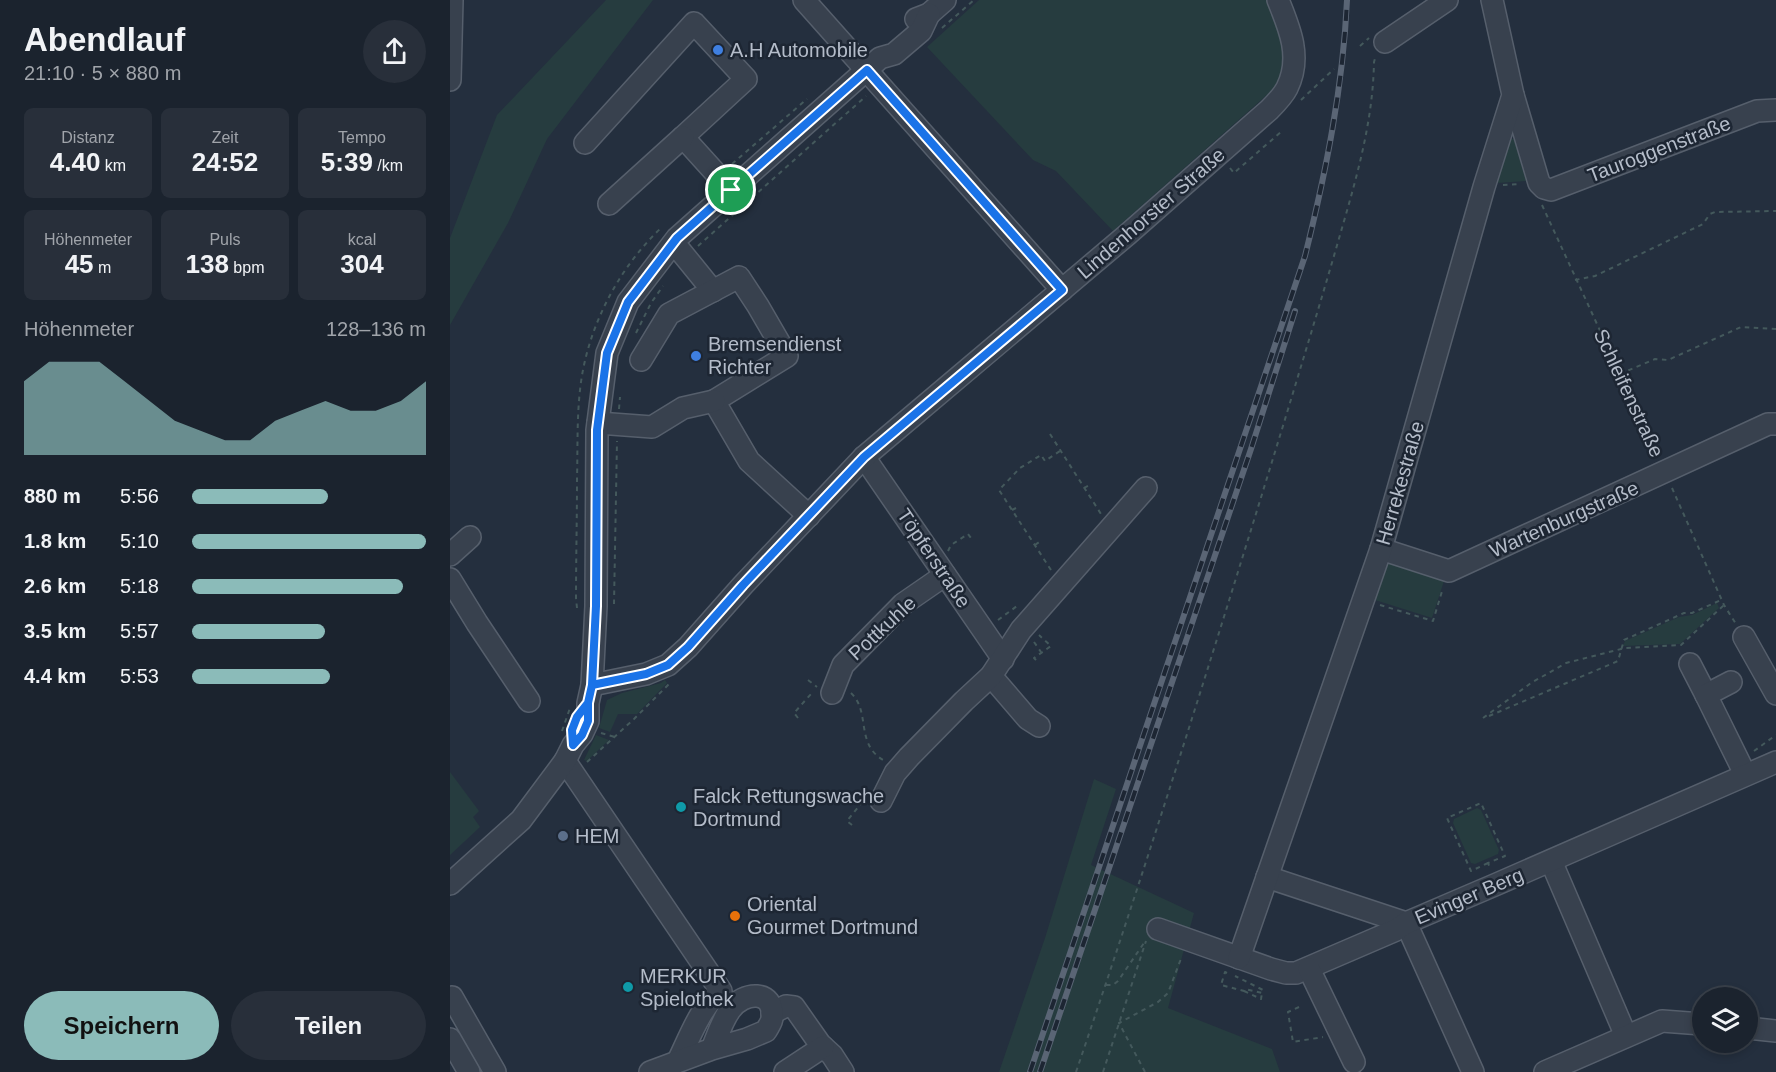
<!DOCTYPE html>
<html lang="de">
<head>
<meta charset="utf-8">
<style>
	:root { --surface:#1b232e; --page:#282f3a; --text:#f1f3f6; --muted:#a0a4aa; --line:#39404a; --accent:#8bbbb9 }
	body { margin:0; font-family:Helvetica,sans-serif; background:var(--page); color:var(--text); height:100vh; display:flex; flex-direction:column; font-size:22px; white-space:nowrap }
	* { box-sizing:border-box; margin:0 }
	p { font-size:20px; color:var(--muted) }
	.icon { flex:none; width:33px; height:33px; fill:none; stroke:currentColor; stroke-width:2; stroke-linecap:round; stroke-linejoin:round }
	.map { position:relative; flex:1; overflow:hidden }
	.panel { display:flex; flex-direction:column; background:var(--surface); width:450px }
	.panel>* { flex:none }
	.fabs { position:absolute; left:1242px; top:987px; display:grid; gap:12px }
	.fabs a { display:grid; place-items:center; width:66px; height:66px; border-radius:50%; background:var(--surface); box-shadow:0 3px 9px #0003,0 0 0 2px var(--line); font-size:30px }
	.pin { position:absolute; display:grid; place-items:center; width:51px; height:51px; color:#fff; margin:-26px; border:3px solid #fff; border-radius:50%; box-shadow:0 2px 6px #0007 }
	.round { display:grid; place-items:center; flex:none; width:63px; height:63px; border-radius:32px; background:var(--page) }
	.summary { display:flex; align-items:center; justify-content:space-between; height:102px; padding:0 24px }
	h1 { font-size:33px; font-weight:800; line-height:45px }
	.figures { display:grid; grid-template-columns:repeat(3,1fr); gap:9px; height:102px; padding:6px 24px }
	.figures div { display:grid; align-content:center; border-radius:9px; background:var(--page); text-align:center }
	.figures b { font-size:26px; font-weight:800 }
	.figures small { font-size:16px; font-weight:400 }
	.figures p { font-size:16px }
	.chart { height:168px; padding:12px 24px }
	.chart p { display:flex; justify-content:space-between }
	.chart svg { width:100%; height:108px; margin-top:6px; fill:var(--accent); opacity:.7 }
	.button { display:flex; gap:12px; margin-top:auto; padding:12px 24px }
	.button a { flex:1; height:69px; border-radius:36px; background:var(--accent); color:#111; font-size:24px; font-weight:800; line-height:69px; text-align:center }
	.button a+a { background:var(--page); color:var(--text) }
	ul { padding:0 24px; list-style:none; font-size:20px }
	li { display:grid; grid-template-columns:96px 72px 1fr; align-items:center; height:45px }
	li i { height:15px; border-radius:8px; background:var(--accent) }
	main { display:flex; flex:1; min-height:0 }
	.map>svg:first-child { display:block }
</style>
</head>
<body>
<main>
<section class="panel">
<div class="summary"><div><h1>Abendlauf</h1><p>21:10 · 5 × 880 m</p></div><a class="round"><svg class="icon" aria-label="share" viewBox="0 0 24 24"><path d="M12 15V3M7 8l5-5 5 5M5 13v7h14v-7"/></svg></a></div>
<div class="figures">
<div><p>Distanz</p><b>4.40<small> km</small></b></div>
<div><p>Zeit</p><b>24:52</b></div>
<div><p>Tempo</p><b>5:39<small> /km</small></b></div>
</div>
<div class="figures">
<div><p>Höhenmeter</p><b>45<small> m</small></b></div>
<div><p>Puls</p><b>138<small> bpm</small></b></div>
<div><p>kcal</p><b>304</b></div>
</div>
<div class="chart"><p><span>Höhenmeter</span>128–136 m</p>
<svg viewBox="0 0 160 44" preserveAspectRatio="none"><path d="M0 44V14L10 6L20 6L30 6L40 14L50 22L60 30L70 34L80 38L90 38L100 30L110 26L120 22L130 26L140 26L150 22L160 14V44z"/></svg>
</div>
<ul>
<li><b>880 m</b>5:56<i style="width:58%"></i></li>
<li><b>1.8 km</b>5:10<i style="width:100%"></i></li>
<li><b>2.6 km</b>5:18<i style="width:90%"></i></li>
<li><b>3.5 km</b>5:57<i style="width:57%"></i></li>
<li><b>4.4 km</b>5:53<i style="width:59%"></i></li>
</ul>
<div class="button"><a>Speichern</a><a>Teilen</a></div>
</section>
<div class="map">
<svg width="1326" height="1072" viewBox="0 0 1326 1072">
	<rect width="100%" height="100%" fill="#242f3e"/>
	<g fill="#263c3f">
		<polygon points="156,0 203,0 97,139 58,223 0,325 0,238 47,115"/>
		<polygon points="529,0 819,0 833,41 835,66 826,87 663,231 606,171 583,160 477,47"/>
		<polygon points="1059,139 1064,139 1076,181 1047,183"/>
		<polygon points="937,559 995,578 982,618 925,600"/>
		<polygon points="1267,603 1269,608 1230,644 1173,646 1175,641 1229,617 1242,615"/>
		<polygon points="215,680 217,683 187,714 168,714 160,732 149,728 157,700 172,693 211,683"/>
		<polygon points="146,735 159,740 137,761 134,760"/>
		<polygon points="0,772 29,811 23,817 30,827 0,855"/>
		<polygon points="644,779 666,789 641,865 744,913 718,1008 822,1049 830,1072 549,1072 595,938"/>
		<polygon points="1027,808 1031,810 1049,850 1048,854 1025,864 1021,863 1003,823 1004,819"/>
	</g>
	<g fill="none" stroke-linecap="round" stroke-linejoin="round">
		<g stroke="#565f6c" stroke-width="24">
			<g id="minor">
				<polyline points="354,0 612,290"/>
				<polyline points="466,19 479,14 495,0"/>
				<polyline points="935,42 997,0"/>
				<polyline points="0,80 2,0"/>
				<polyline points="1063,95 1089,183 1094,188 1101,190 1307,111 1326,110"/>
				<polyline points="135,143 244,23 296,79 233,137 281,190"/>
				<polyline points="159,204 233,137"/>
				<polyline points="224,243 263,291"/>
				<polyline points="191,360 219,314 289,277 308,306 337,356 264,401 299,461 359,516"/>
				<polyline points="148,423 202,427 233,408 264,401"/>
				<polyline points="414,457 553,659"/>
				<polyline points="931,549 999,571 1318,424 1326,424"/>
				<polyline points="0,555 20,537"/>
				<polyline points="0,579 27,623 79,701"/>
				<polyline points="1294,637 1326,694"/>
				<polyline points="1240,664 1256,695"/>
				<polyline points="541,676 578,719 589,726"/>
				<polyline points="1281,682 1256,695 1295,774"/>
				<path d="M 142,685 L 196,674 L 218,665 L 238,647 L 293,585 L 414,457 L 678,234 L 819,110 C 825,104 833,96 837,88 C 852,58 840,29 828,0"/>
				<polyline points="382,693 393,665 453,604 495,575"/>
				<path d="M 115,761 L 271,991 C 251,1005 239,1039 228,1061"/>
				<polyline points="431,801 445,773 459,757 514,701 541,676 571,630 696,488"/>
				<polyline points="1101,861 1176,1036"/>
				<polyline points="817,877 956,923"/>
				<polyline points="0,884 71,820 115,761 123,745 132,734 138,721 138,703 142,685 146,606 147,430 157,353 178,302 227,238 430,58 444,54 471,31 479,14"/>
				<polyline points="956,923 1023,1072"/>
				<polyline points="708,929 821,969 836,973 846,973 946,930 956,923 1047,884 1326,762"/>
				<polyline points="789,958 931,549 1034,187 1063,95 1042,0"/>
				<polyline points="859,969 904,1062"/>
				<polyline points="0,998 2,997 45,1072"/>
				<polyline points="322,1013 336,1006 344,1007 370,1044 382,1055 393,1072"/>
				<polyline points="1298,1028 1326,1031"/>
				<polyline points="0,1039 19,1072"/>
				<path d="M 200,1072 L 262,1049 L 297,1039 L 316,1031 C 318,1027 322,1022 322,1018 C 325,989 293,991 280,1010 C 272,1021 267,1037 262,1049"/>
				<polyline points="335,1072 373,1047"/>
				<polyline points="1095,1072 1212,1021 1252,1024"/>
			</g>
		</g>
		<g stroke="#44595c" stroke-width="2" stroke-dasharray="4.5 4.5" stroke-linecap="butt">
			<polyline points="492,28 524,0"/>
			<polyline points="910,46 919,38"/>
			<polyline points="851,100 884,69"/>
			<polyline points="282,164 357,99"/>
			<polyline points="780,168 784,173 832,131"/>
			<polyline points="1053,185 1071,184"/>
			<polyline points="1092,205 1208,456"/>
			<polyline points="248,246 416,96"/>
			<polyline points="1125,280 1145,276 1253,224 1260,214 1265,212 1326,211"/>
			<polyline points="186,333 201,303 213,286"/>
			<polyline points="1170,374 1205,359 1218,360 1291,327 1326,329"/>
			<polyline points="169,409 170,397"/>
			<polyline points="600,434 651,514"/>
			<polyline points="634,488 641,484"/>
			<polyline points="1222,488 1274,605 1286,624"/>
			<polyline points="562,510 568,507"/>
			<polyline points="585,545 592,540"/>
			<polyline points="498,551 501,545 518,534 521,538"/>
			<polyline points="601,570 549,490 570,468 591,455 595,461 610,451"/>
			<polyline points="164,604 167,441"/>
			<polyline points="930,605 983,621 993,588"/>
			<path d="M 127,608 L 126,598 C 126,558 127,519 127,479 C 128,441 126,402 134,365 C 145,314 173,264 211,228"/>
			<polyline points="548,620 567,606"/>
			<polyline points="584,642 591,652"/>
			<polyline points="586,660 584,658 601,646 589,635"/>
			<polyline points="358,680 367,687"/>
			<path d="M 401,693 C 421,712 405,743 433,760"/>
			<polyline points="1039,716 1168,661 1174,640 1234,613 1242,613 1271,600"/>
			<polyline points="348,718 344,713 361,694"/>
			<polyline points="1033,718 1081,683 1116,663 1175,648 1231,645 1274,605"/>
			<polyline points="112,731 120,708"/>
			<polyline points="151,733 165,737"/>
			<polyline points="1304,751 1326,735"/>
			<polyline points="137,762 184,719 220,683"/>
			<polyline points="402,825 397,821 414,800"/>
			<polyline points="1038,863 1021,871 997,818 1031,803 1055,856 1038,863 1040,868"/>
			<polyline points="777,973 775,972 771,985 794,991 795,989 812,993 813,990 785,976"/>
			<polyline points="656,985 663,985 668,981 696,940"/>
			<polyline points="794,991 811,999 812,993"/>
			<polyline points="849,1007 838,1012 843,1042 873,1037"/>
			<path d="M 626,1072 C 700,855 769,635 836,416 C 855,353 874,291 892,228 C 908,173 923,119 924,62 L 926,55"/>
			<polyline points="653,1072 696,941"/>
			<polyline points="695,1072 669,1023 708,1002 718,993 732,956"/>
		</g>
		<use href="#minor" stroke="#38414e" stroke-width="21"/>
		<g stroke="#5a6575" stroke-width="6">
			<g id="rail">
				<path d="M 580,1072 L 855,256 C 876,172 893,87 897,0"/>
				<polyline points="590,1072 801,449 845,311"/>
			</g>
		</g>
		<use href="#rail" stroke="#1d2633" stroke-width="4" stroke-dasharray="11" stroke-linecap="butt"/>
	</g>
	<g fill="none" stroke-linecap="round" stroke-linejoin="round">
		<g stroke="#fff" stroke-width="12">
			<polyline id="route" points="281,190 227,238 185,293 178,302 157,353 147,430 146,606 142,685 138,703 138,721 132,735 123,745 122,730 127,717 138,703 142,685 196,674 218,665 238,647 293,585 414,457 612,290 417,70 281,190"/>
		</g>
		<use href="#route" stroke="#1a73e8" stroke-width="8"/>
	</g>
	<g fill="#3f7fe0" stroke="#1d2633" stroke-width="2">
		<circle cx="268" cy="50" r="6"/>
		<circle cx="246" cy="356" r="6"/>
	</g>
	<g fill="#0f9aa8" stroke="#1d2633" stroke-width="2">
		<circle cx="231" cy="807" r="6"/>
		<circle cx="178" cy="987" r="6"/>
	</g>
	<circle fill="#5c6f8a" stroke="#1d2633" stroke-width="2" cx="113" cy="836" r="6"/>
	<circle fill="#e8710a" stroke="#1d2633" stroke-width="2" cx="285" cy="916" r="6"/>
	<g text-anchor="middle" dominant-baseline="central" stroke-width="5" stroke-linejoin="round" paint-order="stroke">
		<g font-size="20" fill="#b4bcc9" stroke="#1d2633" text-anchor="start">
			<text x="280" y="50">A.H Automobile</text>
			<text x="258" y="344">Bremsendienst<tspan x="258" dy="23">Richter</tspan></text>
			<text x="243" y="796">Falck Rettungswache<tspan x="243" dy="23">Dortmund</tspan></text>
			<text x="125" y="836">HEM</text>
			<text x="297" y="904">Oriental<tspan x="297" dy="23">Gourmet Dortmund</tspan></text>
			<text x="190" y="976">MERKUR<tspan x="190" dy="23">Spielothek</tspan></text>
		</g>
		<g font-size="20" fill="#b4bcc9" stroke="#1d2633">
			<text transform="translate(1209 149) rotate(-21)">Tauroggenstraße</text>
			<text transform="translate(701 213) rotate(-41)">Lindenhorster Straße</text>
			<text transform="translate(1179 393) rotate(65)">Schleifenstraße</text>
			<text transform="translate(950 483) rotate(-74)">Herrekestraße</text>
			<text transform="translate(1114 519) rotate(-24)">Wartenburgstraße</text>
			<text transform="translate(484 558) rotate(56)">Töpferstraße</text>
			<text transform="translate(432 628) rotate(-43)">Pottkuhle</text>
			<text transform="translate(1019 896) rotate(-23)">Evinger Berg</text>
		</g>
	</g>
</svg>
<div class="fabs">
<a><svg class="icon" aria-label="layers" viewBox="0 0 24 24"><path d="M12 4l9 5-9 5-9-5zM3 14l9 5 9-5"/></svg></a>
</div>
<div class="pin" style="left:281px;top:190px;background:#1e9e55"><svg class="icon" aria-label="arrive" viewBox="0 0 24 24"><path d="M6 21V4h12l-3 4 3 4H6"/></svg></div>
</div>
</main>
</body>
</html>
